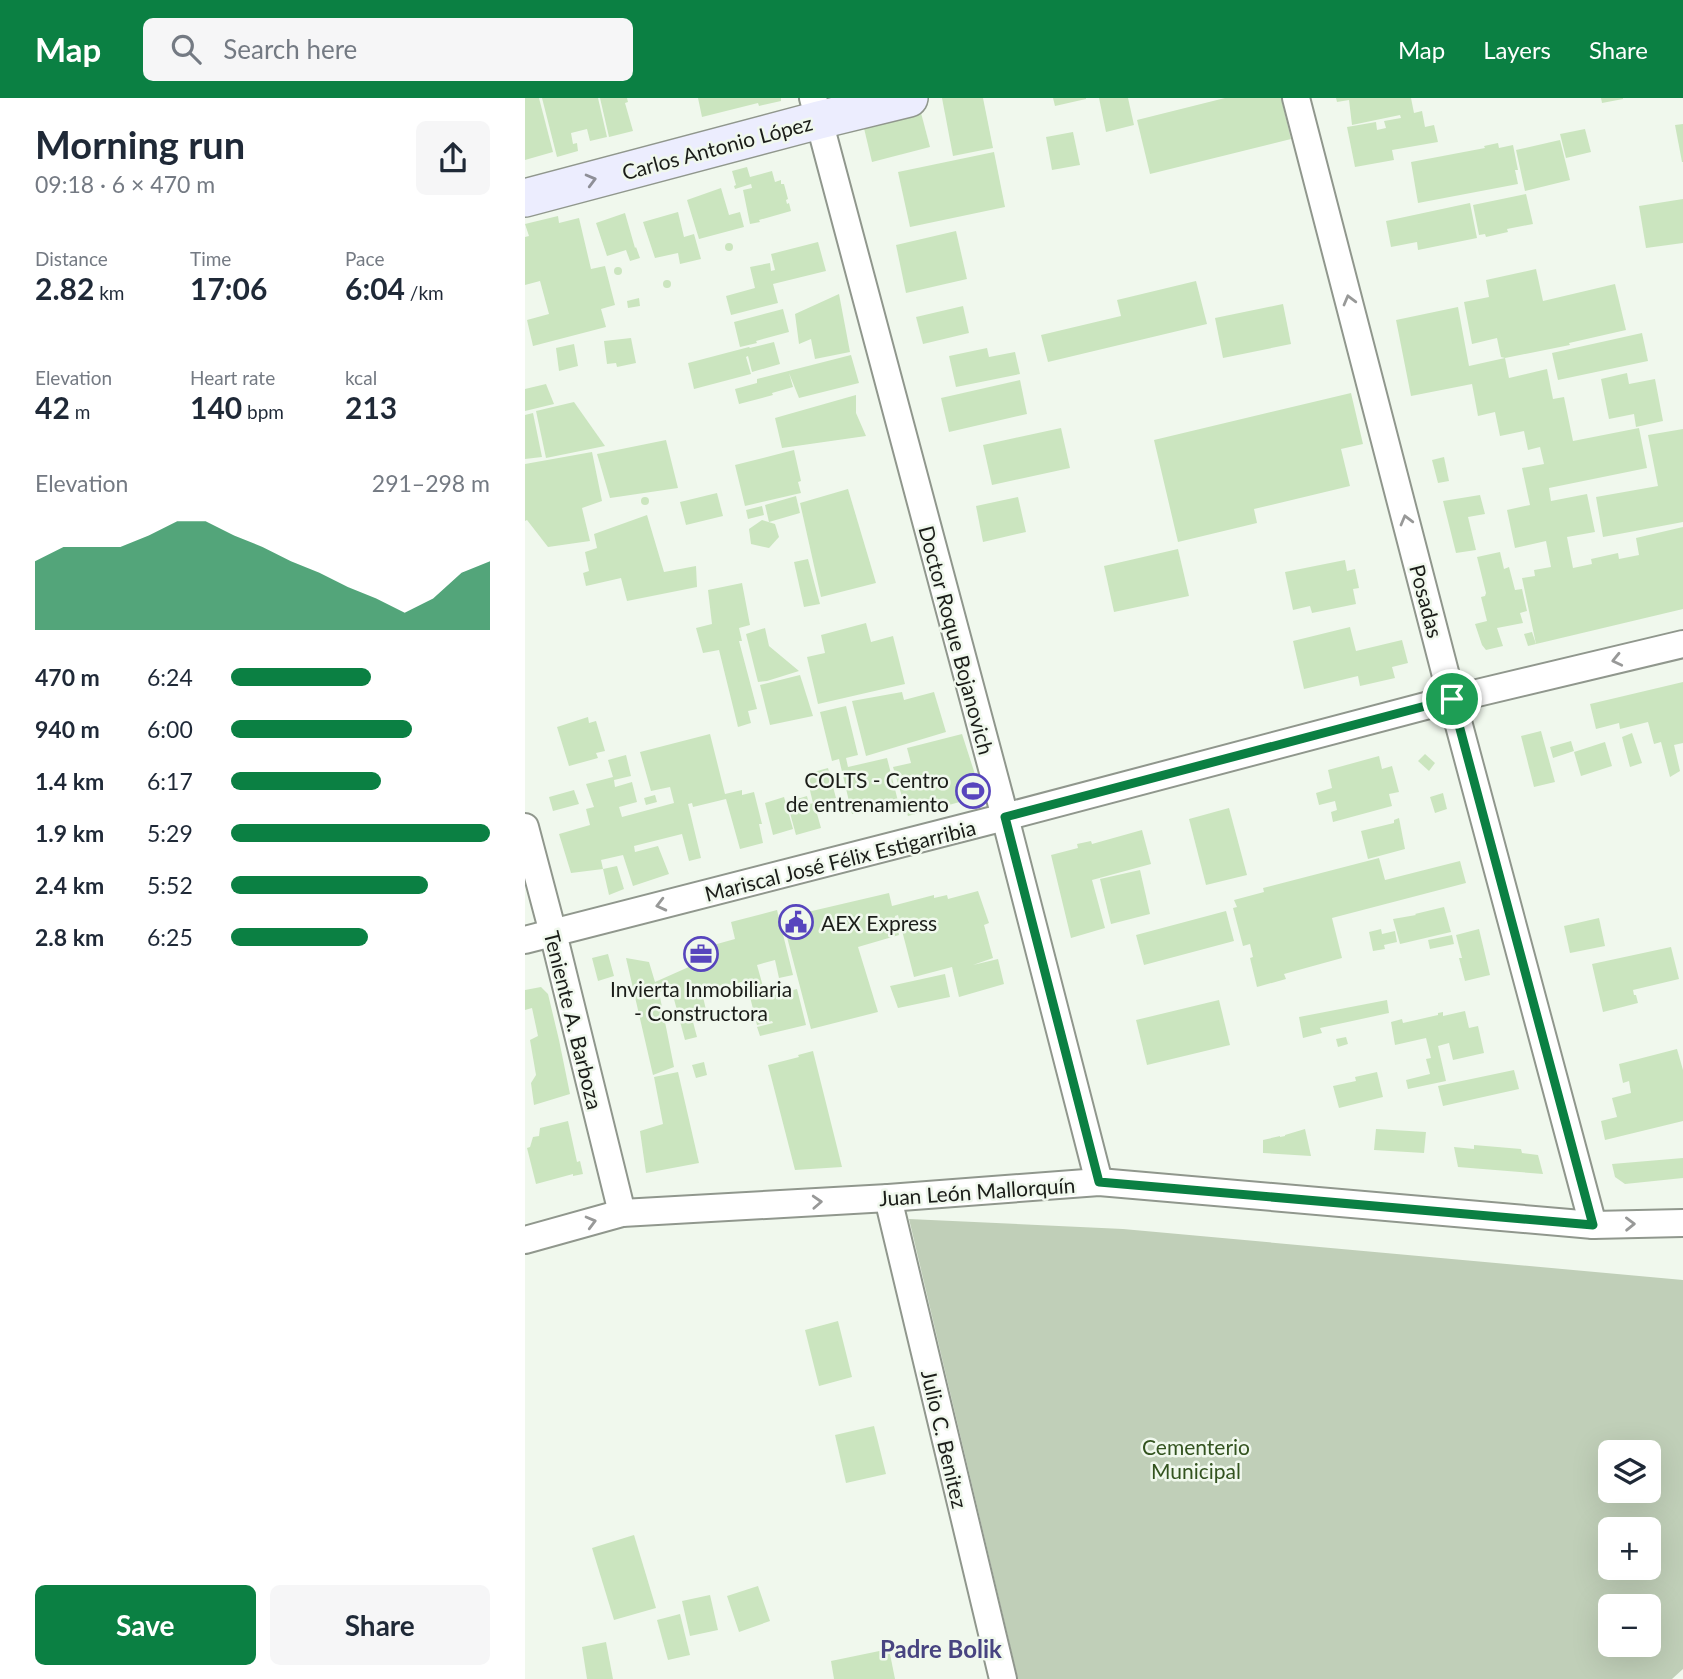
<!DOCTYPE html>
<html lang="en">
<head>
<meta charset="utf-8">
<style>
	:root { --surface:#fff; --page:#f6f6f7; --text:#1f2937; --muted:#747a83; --accent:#0b8043 }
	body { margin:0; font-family:Lato,sans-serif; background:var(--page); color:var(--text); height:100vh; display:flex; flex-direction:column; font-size:26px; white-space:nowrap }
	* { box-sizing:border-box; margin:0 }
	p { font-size:23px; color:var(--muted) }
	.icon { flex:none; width:38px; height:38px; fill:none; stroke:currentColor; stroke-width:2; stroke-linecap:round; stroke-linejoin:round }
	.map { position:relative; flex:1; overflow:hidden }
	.panel { display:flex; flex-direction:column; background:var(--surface); width:525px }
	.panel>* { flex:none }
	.tools { position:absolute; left:1073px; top:1342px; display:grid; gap:14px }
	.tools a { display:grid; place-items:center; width:63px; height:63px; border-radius:10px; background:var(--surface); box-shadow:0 7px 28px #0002; font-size:35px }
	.pin { position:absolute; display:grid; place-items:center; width:60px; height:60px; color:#fff; margin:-30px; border:4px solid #fff; border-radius:50%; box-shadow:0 2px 7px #0007 }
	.round { display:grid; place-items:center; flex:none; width:74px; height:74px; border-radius:10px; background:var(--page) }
	.overview { display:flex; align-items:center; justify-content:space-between; height:119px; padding:0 35px }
	h1 { font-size:38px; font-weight:700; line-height:52px }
	.figures { display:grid; grid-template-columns:repeat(3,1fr); gap:10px; height:119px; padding:7px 35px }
	.figures div { display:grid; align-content:center }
	.figures b { font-size:30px; font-weight:700 }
	.figures small { font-size:19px; font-weight:400 }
	.figures p { font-size:19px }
	.chart { height:196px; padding:14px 35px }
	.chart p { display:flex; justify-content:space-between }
	.chart svg { width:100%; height:126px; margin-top:7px; fill:var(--accent); opacity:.7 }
	.action { display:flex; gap:14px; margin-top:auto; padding:14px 35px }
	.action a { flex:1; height:80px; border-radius:10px; background:var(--accent); color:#fff; font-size:28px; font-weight:700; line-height:80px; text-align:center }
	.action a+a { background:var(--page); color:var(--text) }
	ul { padding:0 35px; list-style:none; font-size:23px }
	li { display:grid; grid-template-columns:112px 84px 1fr; align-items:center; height:52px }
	li i { height:18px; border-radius:9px; background:var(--accent) }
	header { display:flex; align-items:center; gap:42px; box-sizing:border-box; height:98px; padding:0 35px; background:var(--accent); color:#fff }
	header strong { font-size:33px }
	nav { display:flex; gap:38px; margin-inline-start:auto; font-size:24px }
	.search { width:490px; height:63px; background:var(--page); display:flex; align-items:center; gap:18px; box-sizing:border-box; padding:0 24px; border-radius:10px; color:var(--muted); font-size:26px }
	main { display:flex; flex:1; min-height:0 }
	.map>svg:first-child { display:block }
</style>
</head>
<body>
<header>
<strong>Map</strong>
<div class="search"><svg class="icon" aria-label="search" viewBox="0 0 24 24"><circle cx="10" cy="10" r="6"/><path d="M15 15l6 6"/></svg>Search here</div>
<nav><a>Map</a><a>Layers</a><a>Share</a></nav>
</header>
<main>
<section class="panel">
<div class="overview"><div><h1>Morning run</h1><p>09:18 · 6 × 470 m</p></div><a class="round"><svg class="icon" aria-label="share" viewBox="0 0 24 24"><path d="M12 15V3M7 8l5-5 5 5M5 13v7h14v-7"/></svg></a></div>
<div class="figures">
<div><p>Distance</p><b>2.82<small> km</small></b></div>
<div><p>Time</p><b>17:06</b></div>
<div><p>Pace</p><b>6:04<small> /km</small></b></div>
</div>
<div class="figures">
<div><p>Elevation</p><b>42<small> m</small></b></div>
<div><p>Heart rate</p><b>140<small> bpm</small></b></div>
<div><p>kcal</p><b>213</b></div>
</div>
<div class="chart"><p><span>Elevation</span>291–298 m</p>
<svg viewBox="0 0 160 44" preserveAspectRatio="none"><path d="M0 44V20L10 15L20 15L30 15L40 11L50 6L60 6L70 11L80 15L90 20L100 24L110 29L120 33L130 38L140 33L150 24L160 20V44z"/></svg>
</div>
<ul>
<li><b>470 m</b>6:24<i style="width:54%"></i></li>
<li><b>940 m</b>6:00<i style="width:70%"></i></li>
<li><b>1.4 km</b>6:17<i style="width:58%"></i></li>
<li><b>1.9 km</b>5:29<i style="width:100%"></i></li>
<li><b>2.4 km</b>5:52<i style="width:76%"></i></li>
<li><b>2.8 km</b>6:25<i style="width:53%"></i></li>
</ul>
<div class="action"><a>Save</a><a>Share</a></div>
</section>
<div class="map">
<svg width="1158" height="1581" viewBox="0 0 1158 1581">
	<rect width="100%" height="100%" fill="#f0f8ed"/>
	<path fill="#c0cfb8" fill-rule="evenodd" d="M 384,1121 L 598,1131 L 1158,1182 L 1158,1571 L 1147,1581 L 493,1581 ZM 1085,1354 L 1124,1354 L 1124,1393 L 1085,1393 ZM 1085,1432 L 1124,1432 L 1124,1470 L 1085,1470 ZM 1085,1508 L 1124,1508 L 1124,1547 L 1085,1547 Z"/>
	<g fill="#cbe5bf">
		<polygon points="0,0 14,0 28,54 0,62"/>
		<polygon points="17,0 73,0 82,39 65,43 62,31 46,35 48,46 52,45 53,53 32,59"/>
		<polygon points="75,0 102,0 103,4 100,5 108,33 84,39"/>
		<polygon points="173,0 256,0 256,3 234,8 233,5 177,19"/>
		<polygon points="417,0 458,0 468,50 428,58"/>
		<polygon points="528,0 561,0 561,1 530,8"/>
		<polygon points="574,0 603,0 609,27 581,34"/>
		<polygon points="700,0 756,0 766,41 625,76 612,22"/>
		<polygon points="811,0 886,0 889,15 897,13 900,29 909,27 913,44 867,52 869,62 830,69 822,29 851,24 852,32 861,30 859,23 876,20 875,17 827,27 824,2 812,4"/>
		<polygon points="1076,0 1098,0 1098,1 1077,5"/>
		<polygon points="395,11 405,49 347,64 338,26"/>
		<polygon points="1158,26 1158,64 1157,64 1150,27"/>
		<polygon points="1060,31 1066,54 1041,60 1035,36"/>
		<polygon points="548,34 555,67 527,72 521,39"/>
		<polygon points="1035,42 1045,82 1000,93 991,52"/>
		<polygon points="973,45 974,50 988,47 993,72 990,72 993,86 893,105 886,64 960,50 959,48"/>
		<polygon points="469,54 480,109 385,129 373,74"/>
		<polygon points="222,69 225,79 247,73 250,84 256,82 256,86 259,86 263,101 261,102 262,106 264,105 266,113 234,122 235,124 225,126 218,92 227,90 226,86 210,91 209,88 211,87 207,73"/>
		<polygon points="196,90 204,117 215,114 219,129 174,141 162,102"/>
		<polygon points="1001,96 1008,126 982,131 983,134 961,139 960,136 954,137 948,107"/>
		<polygon points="1158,101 1158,145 1121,150 1114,108"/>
		<polygon points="945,105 952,140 893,152 892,144 866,149 861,123"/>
		<polygon points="153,114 159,139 169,136 176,161 155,166 153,155 130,160 118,124"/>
		<polygon points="100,115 110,150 111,149 115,160 105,163 101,152 82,158 71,125"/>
		<polygon points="33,118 34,125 54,120 66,171 80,168 90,207 76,211 81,229 8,248 2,222 24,216 15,183 0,187 0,139 4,138 0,126"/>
		<polygon points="431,133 442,181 381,195 371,147"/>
		<polygon points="293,144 301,173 248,186 253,205 206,217 201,198 230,190 225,169 245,165 246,173 250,172 246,156"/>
		<circle cx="204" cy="149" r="4"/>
		<circle cx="93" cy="173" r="4"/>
		<polygon points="1011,171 1018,203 1090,186 1101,232 1044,245 1045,247 980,260 976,259 972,240 947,246 939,204 964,199 961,182"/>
		<circle cx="142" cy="186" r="4"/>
		<polygon points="671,183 682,226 523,264 516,237 596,218 592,202"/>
		<polygon points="314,196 325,254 290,261 286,241 274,246 270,216"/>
		<polygon points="114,200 115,208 103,210 102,203"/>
		<polygon points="758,206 766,246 698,260 690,220"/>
		<polygon points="438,208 444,235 398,246 391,219"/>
		<polygon points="933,209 944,268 980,260 984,280 1022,271 1028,301 1039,299 1048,343 1114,330 1122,370 1024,390 1026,403 1062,396 1070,434 1042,439 1048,470 1067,466 1066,461 1093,455 1094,461 1114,457 1111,440 1158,429 1158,511 1011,546 997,480 1010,478 1009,472 1026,469 1021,443 990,450 982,412 1005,407 997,370 1019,366 1015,349 1003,352 999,333 975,338 970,314 953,318 947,286 886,298 871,222"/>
		<polygon points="258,211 264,234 231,243 232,245 215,249 209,224"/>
		<polygon points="1117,235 1123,263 1033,282 1027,255"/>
		<polygon points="106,240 111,265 92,269 91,265 82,266 79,243"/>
		<polygon points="249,244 255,266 227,274 223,258 221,259 226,276 169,291 163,265 224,249 225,250"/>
		<polygon points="49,246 53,268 34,273 31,250"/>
		<polygon points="462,250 464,259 490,254 495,276 431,289 424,258"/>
		<polygon points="326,257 334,285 274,300 264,275 268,289 247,295 248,297 214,306 210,291 232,285 232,281"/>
		<polygon points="1102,275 1104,286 1130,281 1138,323 1111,329 1109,316 1084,321 1076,281"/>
		<polygon points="495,282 502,316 424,334 416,300"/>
		<polygon points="21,286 29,306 0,313 0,291"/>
		<polygon points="826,295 838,346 816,351 825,388 729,411 732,425 653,444 629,342"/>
		<polygon points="331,297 331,315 341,338 257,350 250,320"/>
		<polygon points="49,304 80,348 21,360 11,313"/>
		<polygon points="8,315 17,359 0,361 0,317"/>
		<polygon points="536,330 545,370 467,387 458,347"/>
		<polygon points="1158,331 1158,424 1078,439 1071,399 1133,388 1123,337"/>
		<polygon points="141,342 153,390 85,400 72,356"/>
		<polygon points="269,352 276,383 273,384 276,395 220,408 210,367"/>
		<polygon points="67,354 77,403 57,410 65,443 23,449 2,422 0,423 0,366"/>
		<polygon points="919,359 924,383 913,385 907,362"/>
		<polygon points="323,391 351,485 296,499 275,405"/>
		<polygon points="192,395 198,418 161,427 155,404"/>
		<polygon points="955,397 960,416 943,419 951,452 931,455 918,403"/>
		<polygon points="271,398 275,415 244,424 240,407"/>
		<circle cx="120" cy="403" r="4"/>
		<polygon points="493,399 501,434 458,444 451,408"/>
		<polygon points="237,408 239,417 223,421 221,412"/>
		<polygon points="122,417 139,474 171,468 172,489 102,503 96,480 61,488 58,475 64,473 60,454 72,450 69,436"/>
		<polygon points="237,422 250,426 254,439 244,450 226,446 224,431"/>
		<polygon points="653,451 664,498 589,514 579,468"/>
		<polygon points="975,454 979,471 984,469 990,492 997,491 1002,513 995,515 998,525 972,530 978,548 961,552 957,547 950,526 962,523 956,499 960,498 961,495 952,459"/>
		<polygon points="283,461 295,506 279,509 269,464"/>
		<polygon points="820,462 822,473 830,471 834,490 828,491 831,506 787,515 785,508 768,512 760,474"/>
		<polygon points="217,485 225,527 214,530 217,543 214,543 232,611 223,613 226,625 213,629 194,552 178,555 171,530 187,526 183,492"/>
		<polygon points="341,525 346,544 368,538 380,586 293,606 282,559 300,555 296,537"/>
		<polygon points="825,529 831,553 877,542 883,565 867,569 870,580 835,588 833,578 779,591 768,543"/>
		<polygon points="240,530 244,548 274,573 242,583 233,584 221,536"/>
		<polygon points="1007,534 1011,546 1003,548 999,536"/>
		<polygon points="275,577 288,618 245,627 235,587"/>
		<polygon points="1158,584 1158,645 1149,647 1155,673 1145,679 1136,644 1129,646 1123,624 1095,631 1094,625 1071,631 1065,606"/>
		<polygon points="377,594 379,602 409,594 421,634 341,658 327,603"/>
		<polygon points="321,608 333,657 321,660 323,669 362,660 373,703 343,709 344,712 327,716 314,661 307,663 295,614"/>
		<polygon points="63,619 64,625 71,623 80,653 71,655 73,660 44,668 32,629"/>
		<polygon points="1016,633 1030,684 1009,689 996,638"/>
		<polygon points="1107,635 1117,665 1105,669 1097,639"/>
		<polygon points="185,636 200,696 217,692 217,697 229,694 237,726 234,726 238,745 215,751 201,701 168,709 167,705 163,706 176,760 164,763 157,736 109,748 110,754 133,748 144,776 108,788 98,757 76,762 78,771 46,775 34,736 65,727 61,711 69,709 61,686 88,679 83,662 101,657 106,678 89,682 90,689 107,684 112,704 94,709 97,719 149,705 145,689 126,693 115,654"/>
		<polygon points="437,636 457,698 383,718 368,669 386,665 382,650"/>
		<polygon points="1046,643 1049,653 1028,660 1025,649"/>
		<polygon points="1080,644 1087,668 1056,678 1049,654"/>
		<polygon points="900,656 910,665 904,673 893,663"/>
		<polygon points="854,658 857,671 867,668 874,694 864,696 867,708 808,724 806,714 812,712 810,703 794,707 791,695 807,690 803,672"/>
		<polygon points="303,670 311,700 288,705 281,676"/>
		<polygon points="49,692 54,706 28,713 24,699"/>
		<polygon points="918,695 922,711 910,715 905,699"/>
		<polygon points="130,697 132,704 121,707 119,700"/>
		<polygon points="282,698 284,706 289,705 296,730 271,737 262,704"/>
		<polygon points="259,699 268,731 248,737 240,705"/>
		<polygon points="704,710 722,777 681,787 664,721"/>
		<polygon points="874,720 880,751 843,761 836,733 869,725 869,722"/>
		<polygon points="617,732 626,766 567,782 580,830 546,840 526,757 553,750 552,746 566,743 567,746"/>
		<polygon points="854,760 860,782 935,763 941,785 807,820 817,860 759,876 761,881 732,889 725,860 728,859 725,846 718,848 708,810 712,809 709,802 739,794 738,790"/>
		<polygon points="92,768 99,791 84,797 78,771"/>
		<polygon points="615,772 625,816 586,826 575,781"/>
		<polygon points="453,793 464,825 459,827 468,860 448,867 473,861 479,886 434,899 427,869 389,879 373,817 370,818 374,837 333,849 353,914 286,931 257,820 364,795 367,808 409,797 409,800 422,797 423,801"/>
		<polygon points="919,809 926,834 875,846 868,821 891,817 890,816"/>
		<polygon points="252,812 268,877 254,880 250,862 232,867 241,899 272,891 281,927 235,938 232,929 248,925 247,923 232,927 221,883 177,894 183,921 168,924 172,939 160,942 146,890 134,894 149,969 128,977 101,860 124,864 130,884 166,868 163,854 210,841 206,824"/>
		<polygon points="701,813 709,843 619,867 611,837"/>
		<polygon points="1074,820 1080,848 1045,855 1039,828"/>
		<polygon points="856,831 857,836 870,833 872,844 859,847 860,851 848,853 844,834"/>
		<polygon points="954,831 965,877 940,883 934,860 937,860 931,837"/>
		<polygon points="927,837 929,846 905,851 903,842"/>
		<polygon points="1146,849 1154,881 1108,892 1109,897 1111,897 1113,905 1078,914 1067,866"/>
		<polygon points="83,856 89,878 73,883 67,860"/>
		<polygon points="420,876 425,899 373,910 365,888"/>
		<polygon points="16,889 23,896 34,942 45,996 9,1007 6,985 11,977 5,942 13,938 7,910 0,912 0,892"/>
		<polygon points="694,902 705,947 622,967 611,922"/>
		<polygon points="862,902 864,915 795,930 797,935 778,940 774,919"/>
		<polygon points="940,913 944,930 953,928 959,955 928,962 924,945 913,948 921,983 883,991 881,982 905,976 901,961 906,960 901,940 870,947 866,924 877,921 878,925 913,917 913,915 918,914 918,918"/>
		<polygon points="821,939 823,946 813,949 811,941"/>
		<polygon points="1152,951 1158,972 1158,1023 1080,1042 1076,1023 1092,1019 1087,1000 1106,995 1104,983 1098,985 1094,966"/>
		<polygon points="288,953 317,1069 270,1072 243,967 274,959 273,957"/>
		<polygon points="179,964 182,977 171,980 167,967"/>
		<polygon points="989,972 994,991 918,1008 913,988"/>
		<polygon points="153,974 174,1065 121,1075 115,1033 138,1026 129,979"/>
		<polygon points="852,974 858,999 814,1010 808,988 831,983 830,979"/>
		<polygon points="43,1023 52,1064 55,1063 58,1076 48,1078 48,1076 11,1086 2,1050 5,1049 8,1039 14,1038 15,1030"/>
		<polygon points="780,1031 786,1058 738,1055 738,1042 755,1038 755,1039 760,1038 760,1037"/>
		<polygon points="851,1031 901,1034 899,1055 849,1052"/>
		<polygon points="949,1047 996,1051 997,1055 1013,1057 1018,1076 933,1069 929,1049 949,1051"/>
		<polygon points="1158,1060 1158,1080 1100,1086 1090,1079 1087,1066"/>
		<polygon points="313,1223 327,1279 294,1288 280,1232"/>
		<polygon points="349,1328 361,1376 321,1385 310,1337"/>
		<polygon points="109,1437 131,1510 89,1522 67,1450"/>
		<polygon points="233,1488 245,1523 214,1534 202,1498"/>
		<polygon points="185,1497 193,1532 165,1538 157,1503"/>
		<polygon points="155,1516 165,1557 143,1562 132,1522"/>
		<polygon points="81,1544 88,1581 62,1581 57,1549"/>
		<polygon points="364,1551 370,1581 309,1581 306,1563"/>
	</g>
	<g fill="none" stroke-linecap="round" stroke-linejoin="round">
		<g stroke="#90978d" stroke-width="30">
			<g id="minor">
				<polyline points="288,0 480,719 574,1084"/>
				<polyline points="771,0 927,601 1068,1127"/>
				<polyline points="0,729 28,835 97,1115"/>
				<polyline points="0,842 480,719 927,601 1158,546"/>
				<polyline points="363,1100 478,1581"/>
				<polyline points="0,1142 97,1115 363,1100 574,1084 1068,1127 1158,1125"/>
			</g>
		</g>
		<g stroke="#90978d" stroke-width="40">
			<polyline id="secondary" points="0,100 294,22 384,0"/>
		</g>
		<use href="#minor" stroke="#fff" stroke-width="26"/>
		<use href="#secondary" stroke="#ecedfe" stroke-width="37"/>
	</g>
	<defs><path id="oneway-chevron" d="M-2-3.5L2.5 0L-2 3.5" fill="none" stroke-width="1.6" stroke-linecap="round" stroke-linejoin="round" transform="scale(1.75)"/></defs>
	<use stroke="#8e8f97" href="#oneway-chevron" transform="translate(66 82) rotate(-15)"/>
	<g stroke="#989998">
		<use href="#oneway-chevron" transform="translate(824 202) rotate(-105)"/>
		<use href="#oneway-chevron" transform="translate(881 422) rotate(-105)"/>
		<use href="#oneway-chevron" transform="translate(1092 562) rotate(167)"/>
		<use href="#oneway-chevron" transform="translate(136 807) rotate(166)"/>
		<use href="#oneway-chevron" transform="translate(292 1104) rotate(-3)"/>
		<use href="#oneway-chevron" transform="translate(66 1124) rotate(-15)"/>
		<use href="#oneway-chevron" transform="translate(1105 1126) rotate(-1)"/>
	</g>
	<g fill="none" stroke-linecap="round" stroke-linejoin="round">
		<g stroke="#fff" stroke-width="14">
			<polygon id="route" points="927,601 1068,1127 574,1084 480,719"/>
		</g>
		<use href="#route" stroke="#0b8043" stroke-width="9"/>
	</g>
	<defs>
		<g id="stadium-ring" transform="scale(1.75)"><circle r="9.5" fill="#f0f8ed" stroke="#5745bd" stroke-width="1.5"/><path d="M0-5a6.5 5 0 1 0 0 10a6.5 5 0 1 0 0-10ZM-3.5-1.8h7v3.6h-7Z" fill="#5745bd"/></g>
		<g id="civic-ring" transform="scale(1.75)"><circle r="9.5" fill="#f0f8ed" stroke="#5745bd" stroke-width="1.5"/><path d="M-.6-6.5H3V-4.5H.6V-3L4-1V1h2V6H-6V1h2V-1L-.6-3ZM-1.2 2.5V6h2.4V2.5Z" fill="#5745bd"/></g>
		<g id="office-ring" transform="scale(1.75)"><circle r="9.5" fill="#f0f8ed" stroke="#5745bd" stroke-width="1.5"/><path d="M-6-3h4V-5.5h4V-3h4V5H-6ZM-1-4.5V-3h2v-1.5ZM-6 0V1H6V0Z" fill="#5745bd"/></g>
	</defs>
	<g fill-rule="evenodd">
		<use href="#stadium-ring" x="448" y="693"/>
		<use href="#civic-ring" x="271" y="824"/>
		<use href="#office-ring" x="176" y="856"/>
	</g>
	<g text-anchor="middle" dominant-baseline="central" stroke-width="5" stroke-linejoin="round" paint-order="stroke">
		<g font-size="21" fill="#1b1d19" stroke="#f0f8ed">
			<text transform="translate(192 49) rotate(-15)">Carlos Antonio López</text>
			<text transform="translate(902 503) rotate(75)">Posadas</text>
			<text transform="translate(432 542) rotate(75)">Doctor Roque Bojanovich</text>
			<text transform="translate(315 762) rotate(-14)">Mariscal José Félix Estigarribia</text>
			<text transform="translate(49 922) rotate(76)">Teniente A. Barboza</text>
			<text transform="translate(452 1093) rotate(-4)">Juan León Mallorquín</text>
			<text transform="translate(420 1341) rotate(77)">Julio C. Benitez</text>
		</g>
		<g font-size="21" fill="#1b1d19" stroke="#f0f8ed" text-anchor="end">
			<text x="424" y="681">COLTS - Centro<tspan x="424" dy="24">de entrenamiento</tspan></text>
			<text x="296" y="824" text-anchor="start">AEX Express</text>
			<text x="176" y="890" text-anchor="middle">Invierta Inmobiliaria<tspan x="176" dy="24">- Constructora</tspan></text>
		</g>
		<g font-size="21" fill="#33531f" stroke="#f0f8ed">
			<text x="671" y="1348">Cementerio<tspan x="671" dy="24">Municipal</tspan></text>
		</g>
		<g font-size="24" font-weight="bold" fill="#484481" stroke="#f0f8ed">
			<text x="416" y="1550">Padre Bolik</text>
		</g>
	</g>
</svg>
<div class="tools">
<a><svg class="icon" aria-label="layers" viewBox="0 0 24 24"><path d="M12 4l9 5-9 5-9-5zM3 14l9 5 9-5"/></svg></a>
<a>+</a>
<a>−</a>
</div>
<div class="pin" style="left:927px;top:601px;background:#1e9e55"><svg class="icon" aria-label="arrive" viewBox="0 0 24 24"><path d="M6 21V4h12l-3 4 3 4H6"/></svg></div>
</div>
</main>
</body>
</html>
